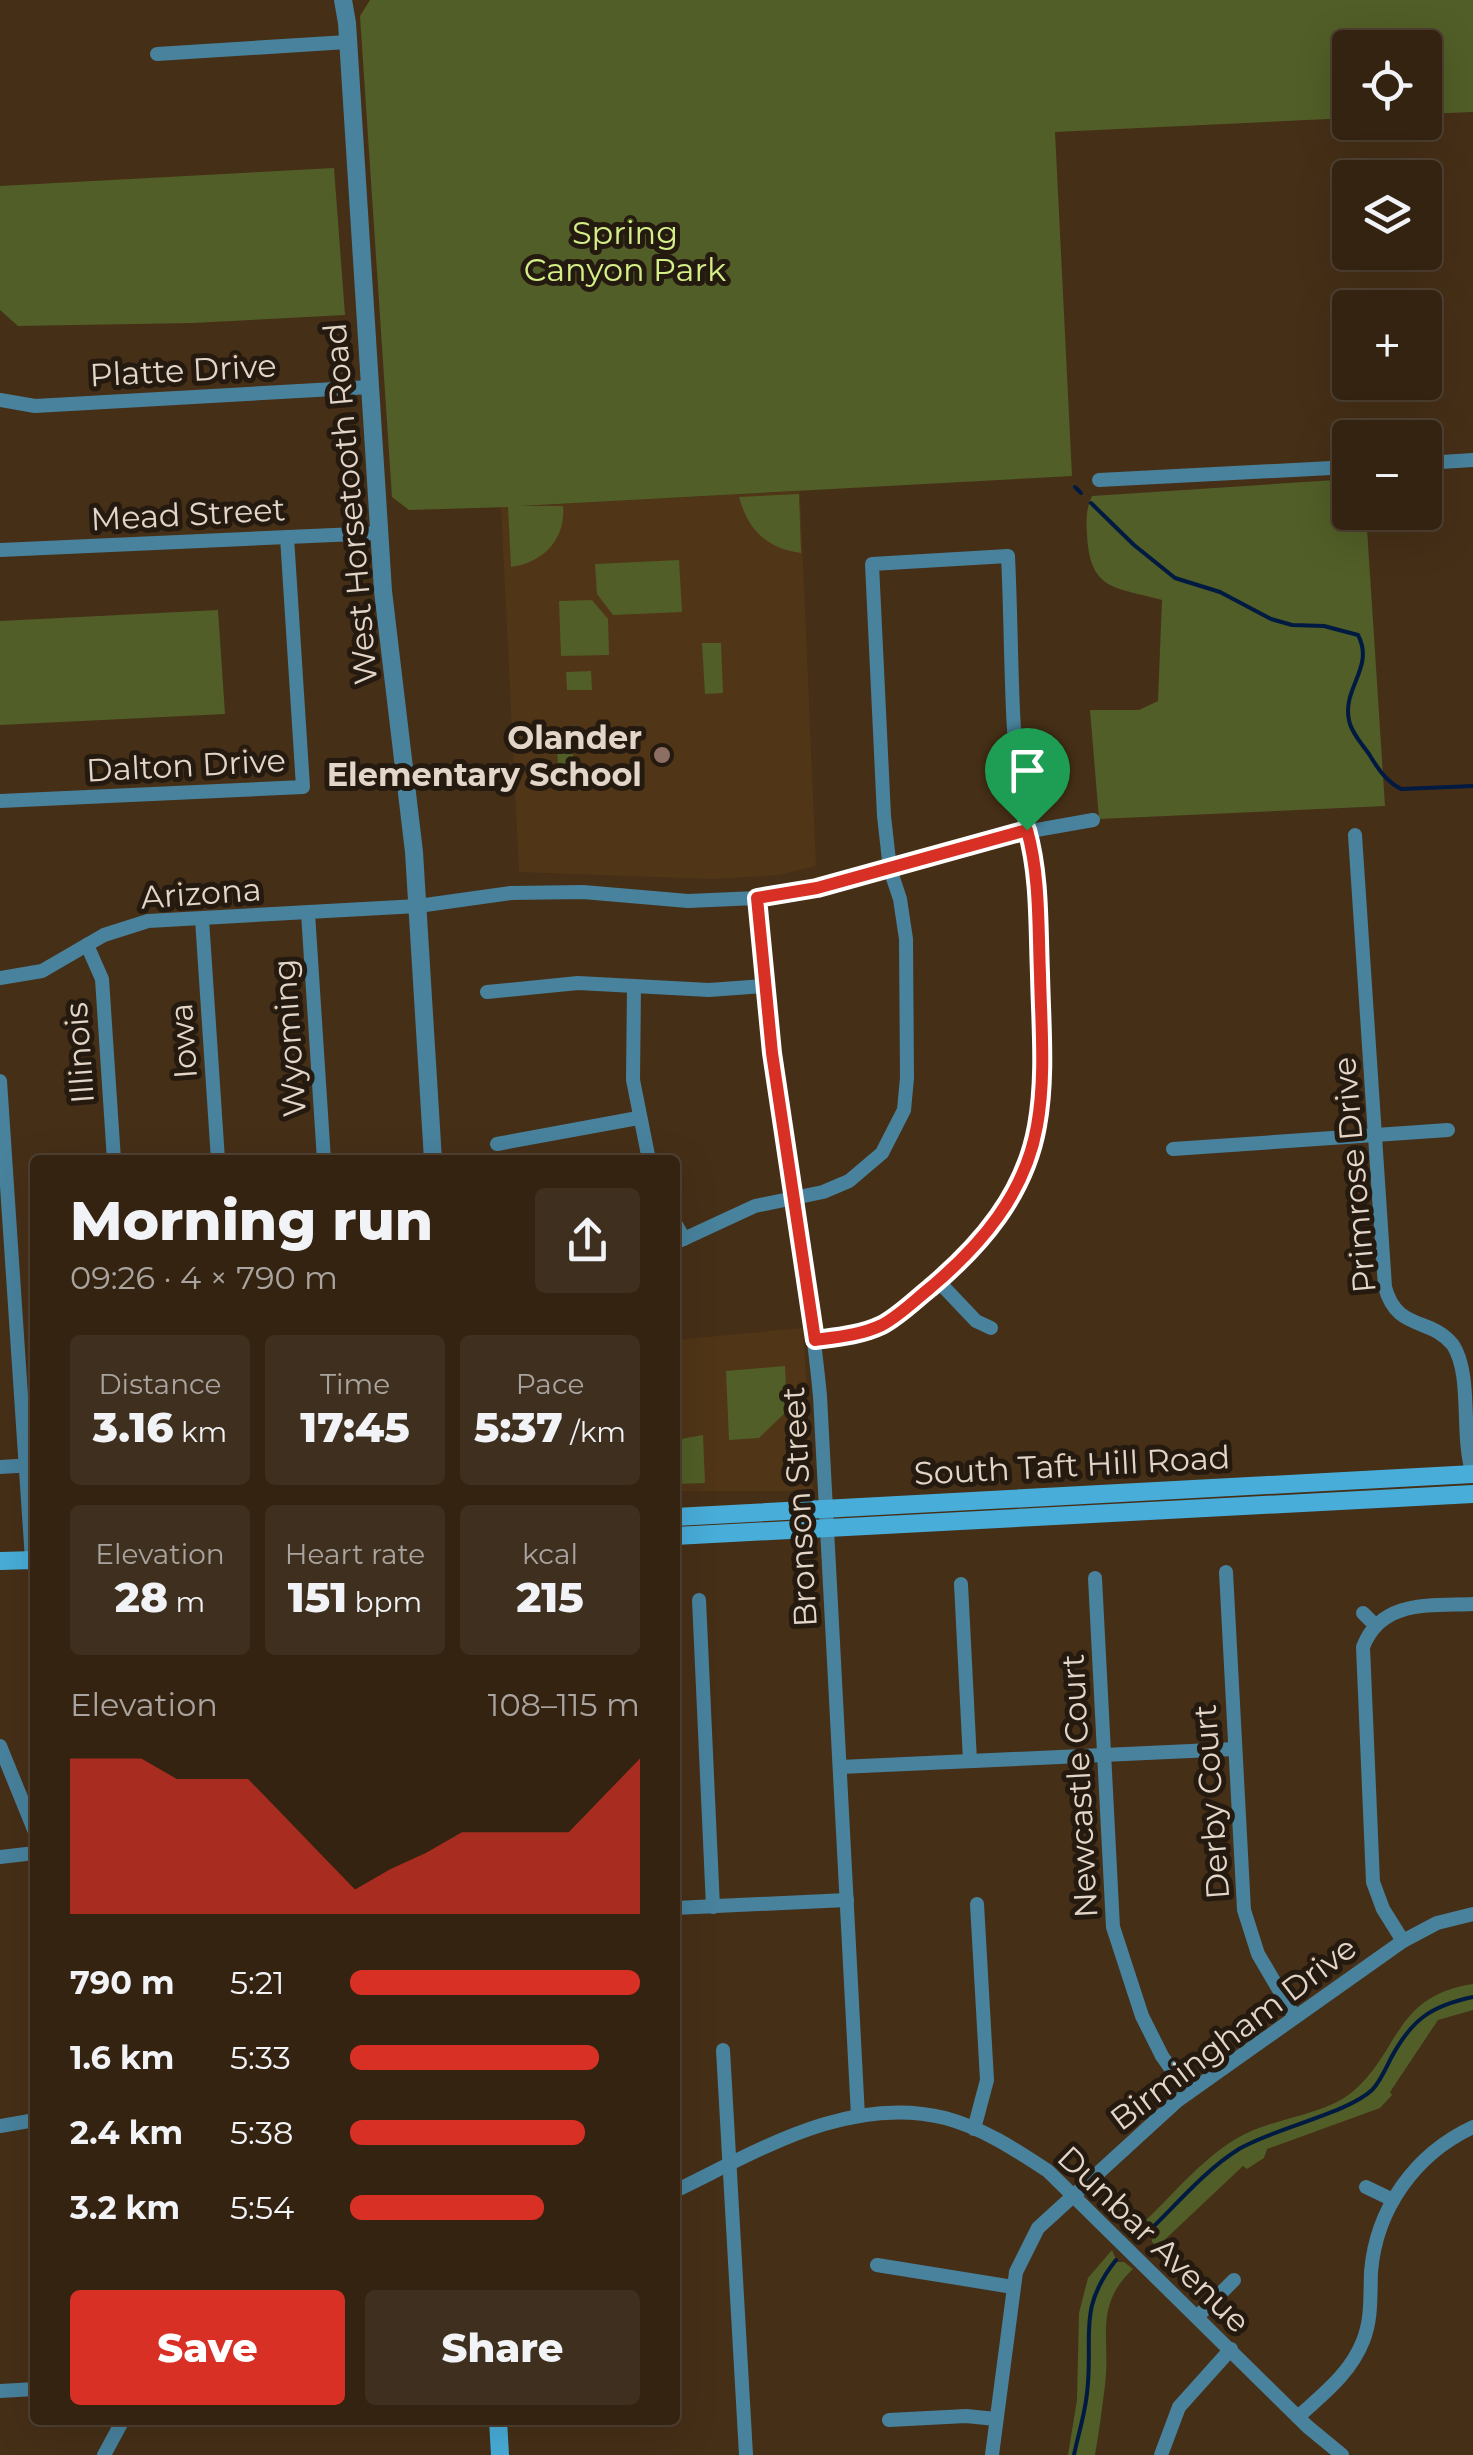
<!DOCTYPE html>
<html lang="en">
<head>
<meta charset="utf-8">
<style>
	:root { --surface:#342311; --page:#3f2f1f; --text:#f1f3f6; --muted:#a9a49f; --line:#4e4031; --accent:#d93025 }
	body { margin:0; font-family:Montserrat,sans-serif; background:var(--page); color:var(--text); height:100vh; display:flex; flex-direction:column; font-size:38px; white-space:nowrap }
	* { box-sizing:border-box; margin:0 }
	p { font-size:32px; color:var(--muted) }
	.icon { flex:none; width:55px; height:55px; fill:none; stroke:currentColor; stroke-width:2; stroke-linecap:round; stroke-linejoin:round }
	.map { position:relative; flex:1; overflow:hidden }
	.drawer { position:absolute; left:30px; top:1155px; width:650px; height:1270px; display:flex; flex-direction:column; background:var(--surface); border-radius:10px; box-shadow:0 10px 40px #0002,0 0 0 2px var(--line) }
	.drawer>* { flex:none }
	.tools { position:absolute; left:1332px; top:30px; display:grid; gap:20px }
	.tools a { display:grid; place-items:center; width:110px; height:110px; border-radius:10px; background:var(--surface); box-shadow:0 10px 40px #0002,0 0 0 2px var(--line); font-size:50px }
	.pin { position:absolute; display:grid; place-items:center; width:85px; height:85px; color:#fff; margin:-102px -42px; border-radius:50% 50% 50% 0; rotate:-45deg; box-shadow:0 0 10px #0007 }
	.pin .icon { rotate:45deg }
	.round { display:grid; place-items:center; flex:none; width:105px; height:105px; border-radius:10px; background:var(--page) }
	.summary { display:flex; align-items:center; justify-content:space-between; height:170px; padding:0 40px }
	h1 { font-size:55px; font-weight:800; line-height:75px }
	.figures { display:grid; grid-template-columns:repeat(3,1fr); gap:15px; height:170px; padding:10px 40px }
	.figures div { display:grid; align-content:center; border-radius:10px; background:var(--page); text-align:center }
	.figures b { font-size:42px; font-weight:800 }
	.figures small { font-size:28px; font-weight:400 }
	.figures p { font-size:28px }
	.chart { height:280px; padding:20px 40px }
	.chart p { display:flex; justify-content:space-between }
	.chart svg { width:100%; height:180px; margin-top:10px; fill:var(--accent); opacity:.7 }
	.primary-button { display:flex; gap:20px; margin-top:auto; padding:20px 40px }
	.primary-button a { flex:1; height:115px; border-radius:10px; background:var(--accent); color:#fff; font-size:40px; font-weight:800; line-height:115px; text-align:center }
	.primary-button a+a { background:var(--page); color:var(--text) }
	ul { padding:0 40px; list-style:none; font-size:32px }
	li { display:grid; grid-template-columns:160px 120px 1fr; align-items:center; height:75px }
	li i { height:25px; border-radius:12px; background:var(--accent) }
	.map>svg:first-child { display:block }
</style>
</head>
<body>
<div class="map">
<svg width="1473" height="2455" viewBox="0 0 1473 2455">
	<rect width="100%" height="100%" fill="#462f17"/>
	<g fill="#503517">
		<polygon points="800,491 816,866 779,875 712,879 519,872 501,507"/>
		<polygon points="803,1328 813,1491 675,1491 675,1340"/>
	</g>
	<g fill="#515e27">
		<path d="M 370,0 L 1473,0 L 1473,112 L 1425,114 L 1425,48 L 1350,48 L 1350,118 L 1055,132 L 1072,476 L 520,506 L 563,506 C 566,539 543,563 511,567 L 508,507 L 409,510 L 392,497 L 360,16 Z"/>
		<polygon points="334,168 345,315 193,323 18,326 0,310 0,186"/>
		<path d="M 1350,479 L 1350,512 L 1366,513 L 1385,806 L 1099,819 L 1090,710 L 1139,710 L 1158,701 L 1162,600 C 1115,587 1090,591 1087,535 C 1086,520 1086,509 1092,496 Z"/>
		<path d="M 799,494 L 801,553 C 767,549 748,530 739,497 Z"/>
		<polygon points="679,560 682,612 613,615 597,594 595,564"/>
		<polygon points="592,600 608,619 609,655 561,656 559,601"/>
		<polygon points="218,610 225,714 0,725 0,621"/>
		<polygon points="702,643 721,643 723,693 705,694"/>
		<polygon points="591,671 592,690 567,690 566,672"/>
		<polygon points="572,742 574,768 558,768 557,743"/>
		<polygon points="785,1366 787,1411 759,1438 729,1440 726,1371"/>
		<polygon points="703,1435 705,1483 675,1484 675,1440"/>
		<path d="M 1473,1984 L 1473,2010 L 1438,2020 L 1390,2092 L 1392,2095 L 1380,2108 L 1267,2149 L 1264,2158 L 1247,2169 L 1243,2166 L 1157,2247 L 1152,2242 L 1151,2231 L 1143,2223 C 1175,2193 1207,2152 1247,2133 C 1276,2119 1321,2114 1347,2096 C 1400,2057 1391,1996 1473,1984 Z"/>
		<path d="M 1112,2250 L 1117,2262 L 1124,2262 L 1133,2269 C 1093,2306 1111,2339 1105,2385 C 1102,2409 1099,2432 1095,2455 L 1068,2455 L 1077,2400 L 1079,2313 L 1088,2278 Z"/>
	</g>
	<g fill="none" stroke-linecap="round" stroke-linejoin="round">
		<g stroke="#001a41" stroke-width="4">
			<polyline points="1075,487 1081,493"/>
			<path d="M 1091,503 L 1134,545 L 1175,578 L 1220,592 L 1271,619 L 1292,625 L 1324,626 L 1358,635 C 1375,667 1342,688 1349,720 C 1351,732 1362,744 1369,754 C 1378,769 1386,781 1401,789 L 1473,786"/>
			<path d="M 1148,2232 C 1176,2205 1205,2170 1239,2149 C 1274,2128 1346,2114 1372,2090 C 1380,2082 1386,2068 1391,2058 C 1412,2019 1431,2006 1473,1997"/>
			<path d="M 1074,2455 C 1078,2435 1085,2414 1087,2393 C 1094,2337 1076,2310 1116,2260"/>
		</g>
		<g stroke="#48829d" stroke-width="14">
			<polyline points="157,54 347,42"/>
			<polyline points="0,400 35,406 370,387"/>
			<polyline points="1425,463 1473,460"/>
			<polyline points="1099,480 1350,467"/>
			<polyline points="0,550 379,533"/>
			<polyline points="0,801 303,787 287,537"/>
			<path d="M 1355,835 L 1385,1287 C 1397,1332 1430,1316 1453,1345 C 1473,1376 1460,1437 1473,1474"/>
			<path d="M 757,898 C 768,1066 804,1230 820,1396 L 858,2116"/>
			<polyline points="308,913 324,1160"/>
			<polyline points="202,919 218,1160"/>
			<polyline points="87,945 102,979 114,1160"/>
			<polyline points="0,978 42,971 104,935 148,921 418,906 511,893 583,892 688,901 757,898 817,888 986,839 1093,820"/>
			<polyline points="634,986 633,1080 649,1160"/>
			<polyline points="487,992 578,983 709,990 764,986"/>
			<polyline points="0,1081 32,1560"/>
			<polyline points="497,1144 638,1118"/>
			<polyline points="1173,1149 1448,1130"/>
			<polyline points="675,1223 684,1239"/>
			<path d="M 675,1243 L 755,1206 L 823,1192 L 849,1181 L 882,1153 L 904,1110 L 907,1078 L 906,939 L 900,899 L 890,869 L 884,816 L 872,564 L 1008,556 C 1012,636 1010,719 1020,798 C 1022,818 1030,837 1033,857 C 1039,902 1039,948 1040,993 C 1044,1115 1043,1195 941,1279 C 892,1320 880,1331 815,1340"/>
			<polyline points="938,1281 976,1321 991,1328"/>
			<polyline points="0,1467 34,1465"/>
			<polyline points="1226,1572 1244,1910 1258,1954 1295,2017"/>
			<polyline points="1095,1578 1113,1927 1142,2016 1162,2056 1188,2093"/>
			<polyline points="961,1584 970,1761"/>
			<polyline points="699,1600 713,1907"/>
			<polyline points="1363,1613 1375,1625"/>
			<polyline points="0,1746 35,1832"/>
			<polyline points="840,1767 1234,1749"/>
			<polyline points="0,1857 35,1853"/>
			<polyline points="675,1908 847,1900"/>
			<path d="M 1403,1941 L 1383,1909 L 1373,1882 L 1363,1647 C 1381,1599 1431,1606 1473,1604"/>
			<polyline points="723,2050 746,2455"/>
			<polyline points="0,2126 35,2120"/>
			<polyline points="974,2129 987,2080 977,1904"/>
			<polyline points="1366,2187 1393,2200"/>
			<path d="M 675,2191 C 758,2151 849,2094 945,2118 C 983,2128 1016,2150 1048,2171 L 1308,2427 L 1342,2455"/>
			<polyline points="877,2265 1013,2287"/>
			<polyline points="1197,2317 1234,2280"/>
			<polyline points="0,2391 35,2389"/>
			<path d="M 1298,2417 C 1323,2394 1350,2374 1363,2341 C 1372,2319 1370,2296 1371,2272 C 1376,2209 1415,2154 1473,2127"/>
			<polyline points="889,2420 966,2416 996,2419"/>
			<polyline points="104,2455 123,2420"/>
			<polyline points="992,2455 1016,2272 1038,2228 1177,2101 1403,1941 1437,1923 1473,1914"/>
			<polyline points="1161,2455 1179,2407 1231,2349"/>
		</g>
		<polyline stroke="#48829d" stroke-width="18" points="343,0 347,23 383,591 414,852 433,1160"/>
		<g stroke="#48add8" stroke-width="18">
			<polyline points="675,1517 1473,1474"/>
			<polyline points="675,1536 1473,1494"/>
			<polyline points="0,1561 35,1560"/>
			<polyline points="498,2420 500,2455"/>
		</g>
	</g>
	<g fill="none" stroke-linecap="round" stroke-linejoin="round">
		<g stroke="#fff" stroke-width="20">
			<path id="route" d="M 1027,830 C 1040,876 1038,926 1040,974 C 1041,1025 1046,1076 1037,1126 C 1025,1194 981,1245 930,1288 C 915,1300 899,1316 882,1325 C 861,1335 838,1337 815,1340 L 772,1053 L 757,898 L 817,888 Z"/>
		</g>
		<use href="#route" stroke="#d93025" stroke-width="12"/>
	</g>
	<circle fill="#8d6e63" stroke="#241a10" stroke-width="4" cx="662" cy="755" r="10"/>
	<g text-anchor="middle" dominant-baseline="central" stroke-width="10" stroke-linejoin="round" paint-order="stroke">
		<g font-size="32" fill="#d4ef87" stroke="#241a10">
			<text x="625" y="232">Spring<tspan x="625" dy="37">Canyon Park</tspan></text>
		</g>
		<g font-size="32" fill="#e3d5c7" stroke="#241a10">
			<text transform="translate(183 370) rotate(-3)">Platte Drive</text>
			<text transform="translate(350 504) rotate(-95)">West Horsetooth Road</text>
			<text transform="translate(188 514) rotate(-3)">Mead Street</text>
			<text transform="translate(186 765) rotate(-3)">Dalton Drive</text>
			<text transform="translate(201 893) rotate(-4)">Arizona</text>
			<text transform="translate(289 1038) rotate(-94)">Wyoming</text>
			<text transform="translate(183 1041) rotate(-94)">Iowa</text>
			<text transform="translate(79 1053) rotate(-94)">Illinois</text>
			<text transform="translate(1354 1175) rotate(-95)">Primrose Drive</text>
			<text transform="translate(1072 1465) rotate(-3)">South Taft Hill Road</text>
			<text transform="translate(799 1507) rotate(-93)">Bronson Street</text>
			<text transform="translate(1079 1786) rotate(-93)">Newcastle Court</text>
			<text transform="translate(1211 1802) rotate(-94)">Derby Court</text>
			<text transform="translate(1233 2033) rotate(-37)">Birmingham Drive</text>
			<text transform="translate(1154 2239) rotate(44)">Dunbar Avenue</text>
		</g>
		<g font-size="32" font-weight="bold" fill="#e3d5c7" stroke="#241a10" text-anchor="end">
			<text x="642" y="737">Olander<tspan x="642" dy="37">Elementary School</tspan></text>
		</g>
	</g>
</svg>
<div class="tools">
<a><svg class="icon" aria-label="locate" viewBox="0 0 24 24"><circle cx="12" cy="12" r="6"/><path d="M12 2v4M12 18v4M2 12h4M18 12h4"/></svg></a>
<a><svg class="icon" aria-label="layers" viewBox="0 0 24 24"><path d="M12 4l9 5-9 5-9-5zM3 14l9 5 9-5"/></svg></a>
<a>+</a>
<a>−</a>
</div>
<div class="pin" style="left:1027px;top:830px;background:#1e9e55"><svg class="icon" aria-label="arrive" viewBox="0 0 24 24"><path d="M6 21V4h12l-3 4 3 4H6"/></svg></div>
<section class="drawer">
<div class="summary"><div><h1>Morning run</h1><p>09:26 · 4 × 790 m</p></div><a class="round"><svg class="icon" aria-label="share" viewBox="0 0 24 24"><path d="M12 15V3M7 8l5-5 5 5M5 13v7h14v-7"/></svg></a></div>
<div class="figures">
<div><p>Distance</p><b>3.16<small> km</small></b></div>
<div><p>Time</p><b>17:45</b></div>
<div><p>Pace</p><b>5:37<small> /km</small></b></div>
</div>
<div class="figures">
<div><p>Elevation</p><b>28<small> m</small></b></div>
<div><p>Heart rate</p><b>151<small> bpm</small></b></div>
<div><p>kcal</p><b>215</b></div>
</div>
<div class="chart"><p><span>Elevation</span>108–115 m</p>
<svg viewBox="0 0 160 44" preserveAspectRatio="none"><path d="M0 44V6L10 6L20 6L30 11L40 11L50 11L60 20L70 29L80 38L90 33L100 29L110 24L120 24L130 24L140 24L150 15L160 6V44z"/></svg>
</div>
<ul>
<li><b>790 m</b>5:21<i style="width:100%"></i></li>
<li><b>1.6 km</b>5:33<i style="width:86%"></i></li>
<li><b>2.4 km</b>5:38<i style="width:81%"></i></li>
<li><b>3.2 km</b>5:54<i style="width:67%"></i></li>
</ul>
<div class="primary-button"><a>Save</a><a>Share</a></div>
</section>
</div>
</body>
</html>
